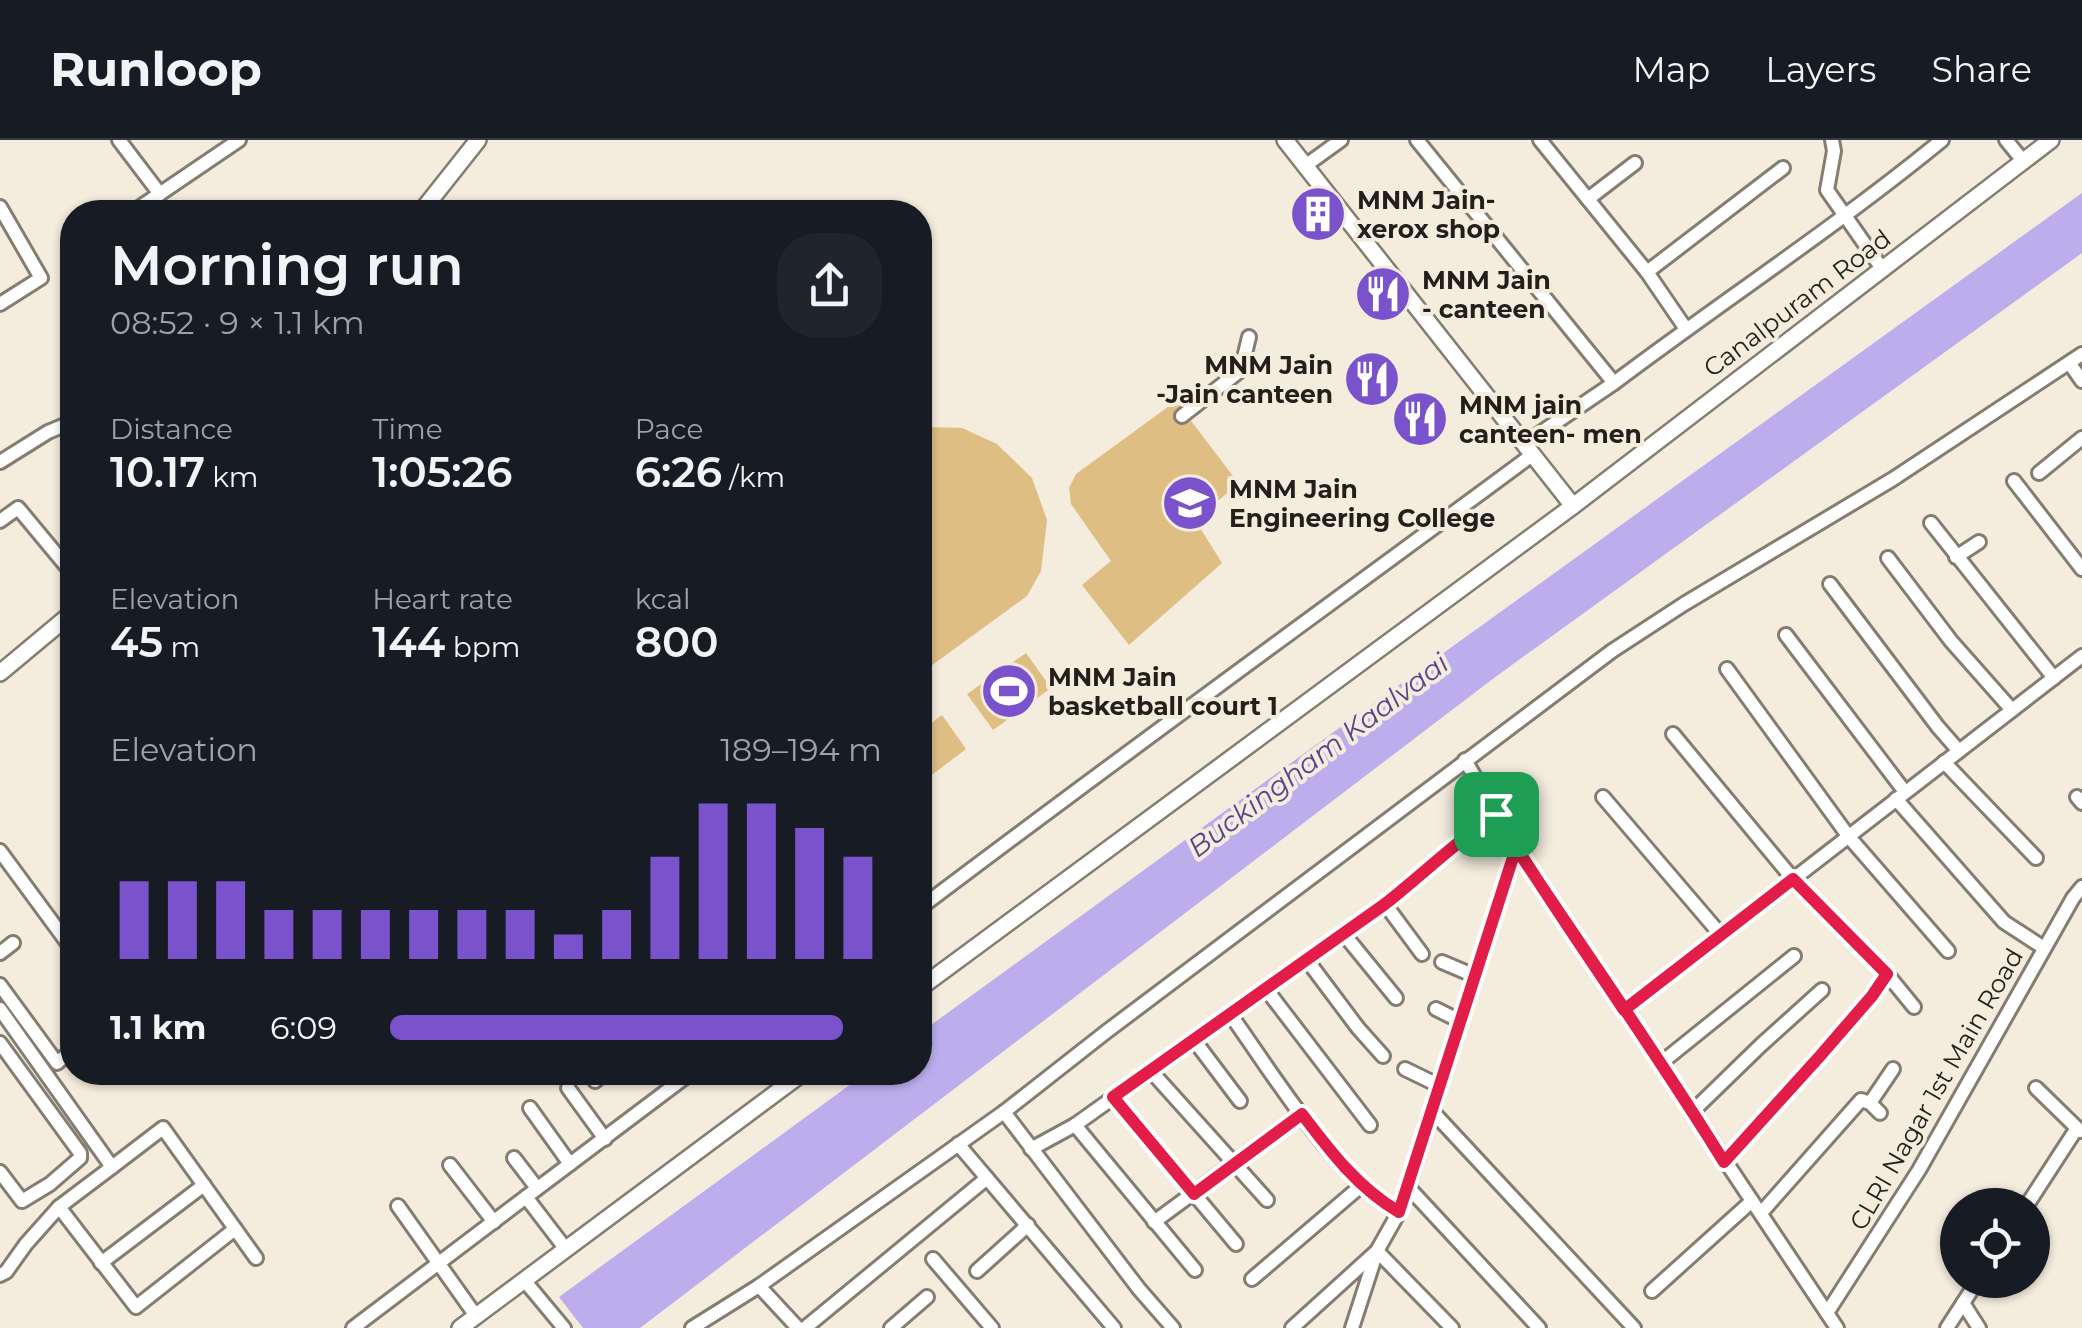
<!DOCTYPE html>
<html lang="en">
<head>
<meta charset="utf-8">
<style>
	:root { --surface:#171b24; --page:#20242c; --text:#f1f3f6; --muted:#9ea1a6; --line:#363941; --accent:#7a53cc }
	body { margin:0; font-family:Montserrat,sans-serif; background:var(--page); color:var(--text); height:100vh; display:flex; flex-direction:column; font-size:38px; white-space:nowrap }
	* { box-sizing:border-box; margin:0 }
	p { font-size:32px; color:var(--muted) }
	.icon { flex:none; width:55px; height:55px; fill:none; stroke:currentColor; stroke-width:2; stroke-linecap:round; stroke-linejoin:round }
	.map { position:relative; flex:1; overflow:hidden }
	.panel { position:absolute; left:60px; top:60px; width:872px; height:885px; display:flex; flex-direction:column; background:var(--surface); border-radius:40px; box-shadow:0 2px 8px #0004 }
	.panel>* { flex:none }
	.tools { position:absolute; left:1940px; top:1048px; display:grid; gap:20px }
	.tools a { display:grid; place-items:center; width:110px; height:110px; border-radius:50%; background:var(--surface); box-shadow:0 2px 8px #0004; font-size:50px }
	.pin { position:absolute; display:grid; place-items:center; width:85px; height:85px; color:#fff; margin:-42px; border-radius:20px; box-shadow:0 5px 15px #0006 }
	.round { display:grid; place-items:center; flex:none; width:105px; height:105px; border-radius:40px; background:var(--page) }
	.headline { display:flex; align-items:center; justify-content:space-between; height:170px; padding:0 50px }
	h1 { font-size:55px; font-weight:600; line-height:75px }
	.metrics { display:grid; grid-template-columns:repeat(3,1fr); gap:15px; height:170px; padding:10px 50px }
	.metrics div { display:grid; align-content:center }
	.metrics b { font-size:42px; font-weight:600 }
	.metrics small { font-size:28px; font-weight:400 }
	.metrics p { font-size:28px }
	.chart { height:280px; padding:20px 50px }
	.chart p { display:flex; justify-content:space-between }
	.chart svg { width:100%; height:180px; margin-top:10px; stroke:var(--accent); stroke-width:6 }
	ul { padding:0 50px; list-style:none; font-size:32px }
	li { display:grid; grid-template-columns:160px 120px 1fr; align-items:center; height:75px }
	li i { height:25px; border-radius:12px; background:var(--accent) }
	header { display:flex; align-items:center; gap:60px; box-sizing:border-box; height:140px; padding:0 50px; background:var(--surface); border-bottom:2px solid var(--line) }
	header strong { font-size:48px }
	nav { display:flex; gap:55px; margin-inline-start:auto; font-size:35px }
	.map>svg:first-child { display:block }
</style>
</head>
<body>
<header>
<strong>Runloop</strong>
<nav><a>Map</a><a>Layers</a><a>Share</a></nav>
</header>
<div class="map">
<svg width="2082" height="1188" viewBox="0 0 2082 1188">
	<rect width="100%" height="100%" fill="#f4ecdd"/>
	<g fill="#dfbe84">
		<polygon points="1176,261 1236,340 1232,349 1195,380 1222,423 1129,505 1082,445 1111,421 1071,364 1069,348 1076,334"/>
		<polygon points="928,287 962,288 997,304 1032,338 1047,380 1041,431 1027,456 920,534 920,290"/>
		<polygon points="1026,513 1051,548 993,590 967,554"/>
		<polygon points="942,575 966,609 920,644 920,592"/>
	</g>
	<polygon fill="#bcaeed" points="2082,53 2082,113 1494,538 640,1188 583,1188 559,1157 866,933 920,932 920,893 1313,607"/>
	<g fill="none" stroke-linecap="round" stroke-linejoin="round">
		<g stroke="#857d71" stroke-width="18">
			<g id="minor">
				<polyline points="119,0 160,54"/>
				<path d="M 1417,0 L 1614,243 C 1723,161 1837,86 1942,0"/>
				<polyline points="1540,0 1647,132 1686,189"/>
				<polyline points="1832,0 1834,11 1827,50 1883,130"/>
				<polyline points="2006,0 2024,22"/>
				<polyline points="1305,26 1341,0"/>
				<polyline points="1588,59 1635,23"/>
				<polyline points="0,67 41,138 0,164"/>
				<polyline points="133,72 239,0"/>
				<polyline points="1647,132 1783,28"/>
				<polyline points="2070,224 2082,241"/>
				<polyline points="1182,276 1241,230 1249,197"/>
				<polyline points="1524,304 1614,243"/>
				<polyline points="0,322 48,292 72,282"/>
				<polyline points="2039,333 2082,298"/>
				<polyline points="2014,341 2082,429"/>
				<polyline points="0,381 18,368 72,433"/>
				<polyline points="1931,383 2054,538"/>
				<polyline points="1956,417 1979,402"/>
				<polyline points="1888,418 1951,501 2012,570"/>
				<polyline points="1830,444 1938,587 1959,611"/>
				<polyline points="1786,495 1905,652"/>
				<polyline points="1727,529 1849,697 1948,811"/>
				<polyline points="1673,594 1793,739 1887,834 1914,867"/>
				<polyline points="1465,620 1516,708 1837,1188"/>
				<polyline points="1944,622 2036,718"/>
				<polyline points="1603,657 1721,795"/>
				<polyline points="2077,657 2082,663"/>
				<polyline points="1896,659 2004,782 2044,808"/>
				<polyline points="0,711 72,809"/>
				<polyline points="1385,764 1422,814"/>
				<path d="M 920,768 C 1122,615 1328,466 1532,315"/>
				<polyline points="1343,793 1396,858"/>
				<polyline points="0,813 13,803"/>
				<polyline points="1307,820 1358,888 1383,916"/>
				<polyline points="1442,822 1475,836"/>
				<polyline points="0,845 57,923 72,910"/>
				<polyline points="1266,849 1370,985"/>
				<polyline points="0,869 112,1027 163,988 256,1118"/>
				<polyline points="1436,869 1460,881"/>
				<polyline points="1624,870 2082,516"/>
				<path d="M 1230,874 C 1276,938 1331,1032 1399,1072"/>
				<polyline points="1194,900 1240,961"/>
				<polyline points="0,903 80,1013 80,1018 50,1044 22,1061 0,1032"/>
				<polyline points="1661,923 1794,816"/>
				<polyline points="1405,929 1440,946"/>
				<polyline points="1151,931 1267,1060"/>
				<polyline points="595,941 605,932"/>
				<polyline points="568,948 605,999"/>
				<polyline points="2036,948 2080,991"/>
				<polyline points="1113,957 1236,1104"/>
				<polyline points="1870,963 1893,929"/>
				<polyline points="530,968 570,1024"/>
				<polyline points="1432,971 1634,1188"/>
				<polyline points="1693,971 1761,905 1822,850"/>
				<polyline points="1004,972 1139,1149 1173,1188"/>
				<polyline points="1075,985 1195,1130"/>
				<polyline points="958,1004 1114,1188"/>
				<path d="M 1031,1009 L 1075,985 L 1385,764 C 1423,734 1456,702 1496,675"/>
				<polyline points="514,1018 537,1048"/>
				<polyline points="1724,1022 1820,916 1872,855 1887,834"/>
				<polyline points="450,1025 494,1082"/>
				<polyline points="112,1027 59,1067 136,1167 235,1089"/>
				<polyline points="1408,1047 1539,1188"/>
				<polyline points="2027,1065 2077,988"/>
				<polyline points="398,1066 476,1176"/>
				<polyline points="1761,1073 1861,960 1870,963 1880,973"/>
				<polyline points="1154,1082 1302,973"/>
				<polyline points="565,1108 526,1057 692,932"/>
				<polyline points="933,1119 992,1188"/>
				<polyline points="101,1123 204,1045"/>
				<polyline points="977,1131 1028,1085"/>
				<polyline points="0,1135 6,1132 26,1104 59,1067"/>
				<polyline points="1252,1139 1362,1045"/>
				<polyline points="524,1140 564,1188"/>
				<polyline points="759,1146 798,1188"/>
				<polyline points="1652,1151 1752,1061"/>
				<polyline points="1963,1163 1979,1188"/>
				<polyline points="1827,1173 1919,1030 2073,758 2082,747"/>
				<polyline points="353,1188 526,1057"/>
				<polyline points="692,1188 759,1146 1004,972 1106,892 1612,511 1684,464 1893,339 2082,214"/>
				<polyline points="805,1188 987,1038"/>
				<polyline points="891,1188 927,1157"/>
				<polyline points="1292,1188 1377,1111 1452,1188"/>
				<polyline points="1352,1188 1377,1111 1399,1072 1408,1047 1516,708"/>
				<polyline points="1947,1188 1978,1140"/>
			</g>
		</g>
		<g stroke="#857d71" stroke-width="20">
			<g id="tertiary">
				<polyline points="1285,0 1573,366"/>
				<polyline points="421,72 478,0"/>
				<polyline points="0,533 72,473"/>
				<polyline points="920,848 1573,366 2051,0"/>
				<polyline points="460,1188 804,932"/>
			</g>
		</g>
		<use href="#minor" stroke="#fff" stroke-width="12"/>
		<use href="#tertiary" stroke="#fff" stroke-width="15"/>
	</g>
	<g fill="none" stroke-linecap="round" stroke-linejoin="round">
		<g stroke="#fff" stroke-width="20">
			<path id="route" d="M 1496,674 C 1457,701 1423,734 1385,764 L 1113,957 L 1194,1054 L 1302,974 C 1330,1011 1358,1048 1399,1072 L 1516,708 C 1585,812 1658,915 1724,1022 L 1820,916 L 1872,856 L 1887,834 L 1793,739 L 1624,870 C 1581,805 1536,741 1496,674"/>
		</g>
		<use href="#route" stroke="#e11d48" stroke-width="12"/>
	</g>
	<defs>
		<g id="building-disc" transform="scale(2.875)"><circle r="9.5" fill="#7a53cc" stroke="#f4ecdd"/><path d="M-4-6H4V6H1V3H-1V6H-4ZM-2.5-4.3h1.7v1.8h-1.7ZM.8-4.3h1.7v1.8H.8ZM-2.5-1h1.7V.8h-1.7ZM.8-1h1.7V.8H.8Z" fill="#fff"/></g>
		<g id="restaurant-disc" transform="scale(2.875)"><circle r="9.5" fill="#7a53cc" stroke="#f4ecdd"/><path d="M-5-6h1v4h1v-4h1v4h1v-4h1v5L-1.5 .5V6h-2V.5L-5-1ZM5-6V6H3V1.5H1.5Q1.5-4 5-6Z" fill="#fff"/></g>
		<g id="university-disc" transform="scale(2.875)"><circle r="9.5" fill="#7a53cc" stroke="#f4ecdd"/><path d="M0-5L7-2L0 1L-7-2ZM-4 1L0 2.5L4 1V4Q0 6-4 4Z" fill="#fff"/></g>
		<g id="stadium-disc" transform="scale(2.875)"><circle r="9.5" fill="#7a53cc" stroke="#f4ecdd"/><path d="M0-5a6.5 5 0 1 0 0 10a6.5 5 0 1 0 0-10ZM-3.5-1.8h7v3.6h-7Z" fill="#fff"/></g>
	</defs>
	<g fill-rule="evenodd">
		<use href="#building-disc" x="1318" y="74"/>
		<use href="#restaurant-disc" x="1383" y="154"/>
		<use href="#restaurant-disc" x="1372" y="239"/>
		<use href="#restaurant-disc" x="1420" y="279"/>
		<use href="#university-disc" x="1190" y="363"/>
		<use href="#stadium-disc" x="1009" y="551"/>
	</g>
	<g text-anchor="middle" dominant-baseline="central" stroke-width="8" stroke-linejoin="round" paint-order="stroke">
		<g font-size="25" font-weight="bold" fill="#23201b" stroke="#f4ecdd" text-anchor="start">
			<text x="1357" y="60">MNM Jain-<tspan x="1357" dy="29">xerox shop</tspan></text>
			<text x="1422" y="140">MNM Jain<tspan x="1422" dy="29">- canteen</tspan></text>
			<text x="1333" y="225" text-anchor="end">MNM Jain<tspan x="1333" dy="29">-Jain canteen</tspan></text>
			<text x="1459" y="265">MNM jain<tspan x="1459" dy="29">canteen- men</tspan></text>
			<text x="1229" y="349">MNM Jain<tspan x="1229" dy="29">Engineering College</tspan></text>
			<text x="1048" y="537">MNM Jain<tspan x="1048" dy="29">basketball court 1</tspan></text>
		</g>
		<g font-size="25" fill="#23201b" stroke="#f4ecdd">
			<text transform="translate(1797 163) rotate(-37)">Canalpuram Road</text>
			<text transform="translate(1936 949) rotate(-60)">CLRI Nagar 1st Main Road</text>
		</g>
		<g font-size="28" font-style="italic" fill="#59438f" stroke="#f4ecdd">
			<text transform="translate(1318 615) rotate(-37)">Buckingham Kaalvaai</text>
		</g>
	</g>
</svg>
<div class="tools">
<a><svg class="icon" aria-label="locate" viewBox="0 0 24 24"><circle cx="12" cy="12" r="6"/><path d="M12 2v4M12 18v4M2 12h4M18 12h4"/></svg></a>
</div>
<div class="pin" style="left:1496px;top:674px;background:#1e9e55"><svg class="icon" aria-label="arrive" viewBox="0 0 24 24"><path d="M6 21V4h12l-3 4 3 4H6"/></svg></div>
<section class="panel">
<div class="headline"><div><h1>Morning run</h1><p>08:52 · 9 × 1.1 km</p></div><a class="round"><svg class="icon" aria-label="share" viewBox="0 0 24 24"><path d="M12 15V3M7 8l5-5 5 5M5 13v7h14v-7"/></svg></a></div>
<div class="metrics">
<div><p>Distance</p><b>10.17<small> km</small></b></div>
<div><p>Time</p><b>1:05:26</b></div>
<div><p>Pace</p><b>6:26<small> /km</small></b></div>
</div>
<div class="metrics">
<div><p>Elevation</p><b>45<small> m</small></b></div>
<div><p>Heart rate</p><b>144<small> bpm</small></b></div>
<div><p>kcal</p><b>800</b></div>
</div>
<div class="chart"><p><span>Elevation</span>189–194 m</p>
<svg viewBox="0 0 160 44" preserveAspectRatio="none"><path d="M5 44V25M15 44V25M25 44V25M35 44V32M45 44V32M55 44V32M65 44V32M75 44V32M85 44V32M95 44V38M105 44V32M115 44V19M125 44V6M135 44V6M145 44V12M155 44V19"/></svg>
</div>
<ul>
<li><b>1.1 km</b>6:09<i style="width:92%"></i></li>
</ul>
</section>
</div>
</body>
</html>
